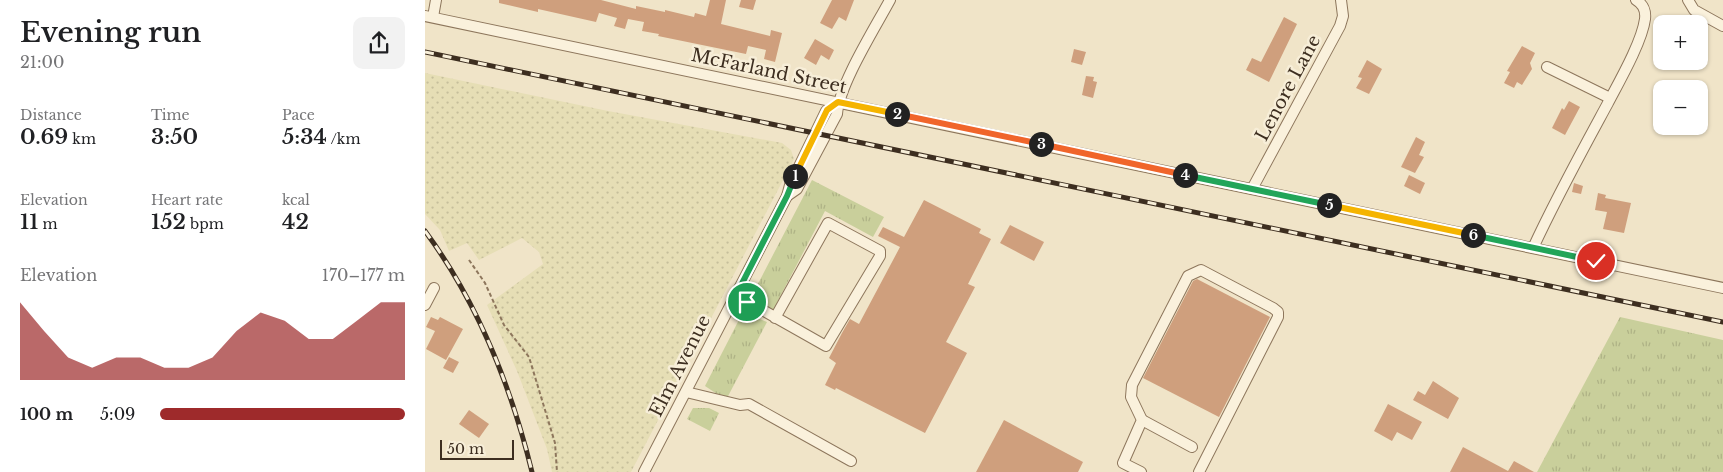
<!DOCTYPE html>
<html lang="en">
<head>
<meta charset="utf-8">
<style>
	:root { --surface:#fff; --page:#f2f2f2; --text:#202124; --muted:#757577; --accent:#9e2a2b }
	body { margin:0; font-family:"Libre Baskerville",serif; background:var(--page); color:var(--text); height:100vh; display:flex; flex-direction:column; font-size:19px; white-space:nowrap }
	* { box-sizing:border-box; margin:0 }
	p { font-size:16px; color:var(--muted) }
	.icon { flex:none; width:28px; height:28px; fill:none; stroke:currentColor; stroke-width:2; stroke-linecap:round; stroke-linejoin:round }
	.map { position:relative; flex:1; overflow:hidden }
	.panel { display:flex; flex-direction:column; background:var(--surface); width:425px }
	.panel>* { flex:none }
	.tools { position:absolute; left:1228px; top:15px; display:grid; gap:10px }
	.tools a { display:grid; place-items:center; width:55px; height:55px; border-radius:10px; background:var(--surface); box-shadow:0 1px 4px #0004; font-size:25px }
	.scale { position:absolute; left:15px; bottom:12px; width:74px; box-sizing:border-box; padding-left:5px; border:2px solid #3d2e20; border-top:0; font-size:14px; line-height:18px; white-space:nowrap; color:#3d2e20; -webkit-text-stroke:4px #f7eed8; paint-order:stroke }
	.pin { position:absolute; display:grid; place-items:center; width:42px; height:42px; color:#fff; margin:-21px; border:2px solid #fff; border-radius:50%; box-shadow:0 1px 5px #0007 }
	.km { position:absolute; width:25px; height:25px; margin:-12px; border-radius:50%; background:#222; color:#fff; font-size:14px; line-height:25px; text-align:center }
	.round { display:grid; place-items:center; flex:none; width:52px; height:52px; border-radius:10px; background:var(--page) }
	.head { display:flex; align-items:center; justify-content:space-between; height:85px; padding:0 20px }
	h1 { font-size:28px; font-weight:600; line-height:38px }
	.figures { display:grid; grid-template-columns:repeat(3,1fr); gap:8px; height:85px; padding:5px 20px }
	.figures div { display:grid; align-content:center }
	.figures b { font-size:21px; font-weight:600 }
	.figures small { font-size:14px; font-weight:400 }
	.figures p { font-size:14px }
	.chart { height:140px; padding:10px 20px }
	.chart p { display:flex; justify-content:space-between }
	.chart svg { width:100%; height:90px; margin-top:5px; fill:var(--accent); opacity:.7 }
	ul { padding:0 20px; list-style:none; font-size:16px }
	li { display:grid; grid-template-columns:80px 60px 1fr; align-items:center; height:38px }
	li i { height:12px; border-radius:6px; background:var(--accent) }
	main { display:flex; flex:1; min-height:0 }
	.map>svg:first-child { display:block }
</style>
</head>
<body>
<main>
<section class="panel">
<div class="head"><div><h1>Evening run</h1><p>21:00</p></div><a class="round"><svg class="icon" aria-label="share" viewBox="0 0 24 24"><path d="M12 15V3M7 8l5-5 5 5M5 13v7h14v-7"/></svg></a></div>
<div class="figures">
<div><p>Distance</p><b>0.69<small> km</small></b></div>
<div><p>Time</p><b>3:50</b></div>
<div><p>Pace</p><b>5:34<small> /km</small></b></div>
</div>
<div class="figures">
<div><p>Elevation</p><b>11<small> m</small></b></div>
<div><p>Heart rate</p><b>152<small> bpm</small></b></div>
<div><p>kcal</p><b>42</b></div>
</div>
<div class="chart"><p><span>Elevation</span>170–177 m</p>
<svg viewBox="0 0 160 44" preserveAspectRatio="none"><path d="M0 44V6L10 20L20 33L30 38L40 33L50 33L60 38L70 38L80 33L90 20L100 11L110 15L120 24L130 24L140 15L150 6L160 6V44z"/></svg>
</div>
<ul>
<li><b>100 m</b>5:09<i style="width:100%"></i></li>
</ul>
</section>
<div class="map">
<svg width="1298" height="472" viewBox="0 0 1298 472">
	<defs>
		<pattern id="farmland-dots" width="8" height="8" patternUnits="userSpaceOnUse" patternTransform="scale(1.25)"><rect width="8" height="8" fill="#e6deb5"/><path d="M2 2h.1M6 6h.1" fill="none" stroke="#c6bf9b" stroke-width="1.8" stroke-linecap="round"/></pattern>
		<pattern id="grass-tufts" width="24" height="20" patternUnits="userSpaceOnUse" patternTransform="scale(1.25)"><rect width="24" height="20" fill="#c9cf9b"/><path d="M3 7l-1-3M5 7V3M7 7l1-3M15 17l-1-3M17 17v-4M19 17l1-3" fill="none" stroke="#aeb285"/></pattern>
	</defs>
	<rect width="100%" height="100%" fill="#f0e4c8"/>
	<polygon fill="url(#farmland-dots)" points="0,73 183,111 357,143 366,150 369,159 206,472 127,472 122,449 92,371 62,305 118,264 114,252 97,238 54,260 42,243 24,251 15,230 0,214"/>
	<g fill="url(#grass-tufts)">
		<polygon points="387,180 459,217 448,237 400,211 347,312 325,299"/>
		<polygon points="318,312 342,322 301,400 280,386"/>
		<polygon points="1195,317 1298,340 1298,472 1112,472"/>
		<polygon points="268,408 284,408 294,413 285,431 262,419"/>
	</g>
	<g fill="#cf9f7d">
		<polygon points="74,0 176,0 211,9 211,6 240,12 240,10 269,17 270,13 281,16 285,0 301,0 296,24 345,36 346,30 357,33 350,62 339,59 341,50 323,46 321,54 233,36 234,34 217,31 219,22 203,19 200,29 189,26 192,18 174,13 171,22 113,9 113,12 74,3"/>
		<polygon points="316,0 331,0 328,10 314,7"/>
		<polygon points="407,0 429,0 421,21 414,17 407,29 395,23"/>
		<polygon points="859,17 872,24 844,82 821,70 827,58 836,62"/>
		<polygon points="390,39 409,50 404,60 396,55 391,65 379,58"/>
		<polygon points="1097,46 1110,53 1105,63 1107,69 1097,85 1092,82 1089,88 1079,83 1085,72 1082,71"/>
		<polygon points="649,49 661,52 657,65 646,62"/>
		<polygon points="942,60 957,69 944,94 931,88 937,78 933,77"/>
		<polygon points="661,76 669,77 668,81 672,82 668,98 657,95"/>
		<polygon points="1144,101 1155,107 1140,135 1127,128 1137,108 1139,110"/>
		<polygon points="991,137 1000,142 994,155 999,157 990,173 976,167"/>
		<polygon points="984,175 1000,183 995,194 979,186"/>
		<polygon points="1149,183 1158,186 1156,194 1147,192"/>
		<polygon points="1173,193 1181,195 1180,198 1206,203 1199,233 1178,229 1182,212 1170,210"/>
		<polygon points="499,200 556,229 554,233 566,239 543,284 550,287 521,342 542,353 500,433 411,388 410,390 400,385 411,363 404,358 417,333 425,319 434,324 475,247 453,236 458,227 479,237"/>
		<polygon points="585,225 619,242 609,261 575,243"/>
		<polygon points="772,279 845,317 794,417 718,378 768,281"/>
		<polygon points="6,317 13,320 15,317 38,329 21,360 1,349 10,331 1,327"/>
		<polygon points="24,357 34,362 28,373 18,368"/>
		<polygon points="1008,381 1034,398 1023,419 988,400 993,391 1000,395"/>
		<polygon points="963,404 997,422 987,440 972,432 967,441 949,431"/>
		<polygon points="44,410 64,424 54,438 34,424"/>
		<polygon points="579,420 658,462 653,472 551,472"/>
		<polygon points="1038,447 1083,471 1089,461 1109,472 1025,472"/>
	</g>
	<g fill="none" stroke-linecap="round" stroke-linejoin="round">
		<g stroke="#8d765c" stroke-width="12">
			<g id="minor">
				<polyline points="1263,0 1269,10 1298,26"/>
				<polyline points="0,16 1298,288"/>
				<polyline points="8,17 11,0"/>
				<polyline points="1122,67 1185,98"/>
				<polyline points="827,189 915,26 918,16 916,0"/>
				<path d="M 362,196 L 372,189 L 412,114 C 414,85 450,28 465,0"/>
				<path d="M 1108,248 C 1131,198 1157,151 1183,103 C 1194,82 1217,42 1220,19 C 1221,11 1218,4 1211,0"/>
				<polyline points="311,295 401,346 455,256 455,251 403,223 350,318"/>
				<polyline points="0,305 9,288"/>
				<polyline points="261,392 315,405 324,404 426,461"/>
				<polyline points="717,420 767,447"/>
				<polyline points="219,472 362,196 365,185 401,111 413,102"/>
				<polyline points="716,472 698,463 717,420 706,397 707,385 763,276 776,270 848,308 853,312 853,317 774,472"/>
			</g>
		</g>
		<polyline stroke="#8d765c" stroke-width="2" stroke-dasharray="4 2.5" stroke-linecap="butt" points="44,260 60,283 79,325 104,357 130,443 132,472"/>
		<use href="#minor" stroke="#faf1dc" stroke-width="10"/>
		<g stroke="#3d2e20" stroke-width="5">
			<g id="rail">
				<polyline points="0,52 1298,322"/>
				<path d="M 0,231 C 53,303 86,386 107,472"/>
			</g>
		</g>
		<use href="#rail" stroke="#f7eed8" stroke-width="3" stroke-dasharray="9" stroke-linecap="butt"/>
	</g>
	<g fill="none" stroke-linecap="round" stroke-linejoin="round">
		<g stroke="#fff" stroke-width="10">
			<polyline id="split-1" points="322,302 311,295 362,196 370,176"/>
		</g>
		<g stroke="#fff" stroke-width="10">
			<polyline id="split-2" points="370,176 402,110 413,102 472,114"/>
		</g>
		<g stroke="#fff" stroke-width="10">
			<polyline id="split-3" points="472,114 616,144"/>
		</g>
		<g stroke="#fff" stroke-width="10">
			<polyline id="split-4" points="616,144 760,175"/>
		</g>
		<g stroke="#fff" stroke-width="10">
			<polyline id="split-5" points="760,175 904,205"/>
		</g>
		<g stroke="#fff" stroke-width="10">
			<polyline id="split-6" points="904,205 1048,235"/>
		</g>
		<g stroke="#fff" stroke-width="10">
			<polyline id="split-7" points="1048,235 1171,261"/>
		</g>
		<use href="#split-1" stroke="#22a559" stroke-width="6"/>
		<use href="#split-2" stroke="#f5b400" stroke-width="6"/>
		<use href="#split-3" stroke="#f0652b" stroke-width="6"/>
		<use href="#split-4" stroke="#f0652b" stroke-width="6"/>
		<use href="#split-5" stroke="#22a559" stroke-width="6"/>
		<use href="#split-6" stroke="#f5b400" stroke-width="6"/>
		<use href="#split-7" stroke="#22a559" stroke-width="6"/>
	</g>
	<g text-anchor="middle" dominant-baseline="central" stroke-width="5" stroke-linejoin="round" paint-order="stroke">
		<g font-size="18" fill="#3d2e20" stroke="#f7eed8">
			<text transform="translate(344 71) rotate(12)">McFarland Street</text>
			<text transform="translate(863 88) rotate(-62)">Lenore Lane</text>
			<text transform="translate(255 366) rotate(-63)">Elm Avenue</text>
		</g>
	</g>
</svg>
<div class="tools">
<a>+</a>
<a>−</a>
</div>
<div class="scale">50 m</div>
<div class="pin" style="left:322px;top:302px;background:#1e9e55"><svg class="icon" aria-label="arrive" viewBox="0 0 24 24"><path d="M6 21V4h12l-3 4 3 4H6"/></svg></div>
<div class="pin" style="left:1171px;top:261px;background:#d93025"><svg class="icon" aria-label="check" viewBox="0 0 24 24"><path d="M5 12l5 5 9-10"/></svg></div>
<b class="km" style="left:370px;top:176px">1</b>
<b class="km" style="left:472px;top:114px">2</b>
<b class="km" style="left:616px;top:144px">3</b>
<b class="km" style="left:760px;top:175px">4</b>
<b class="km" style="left:904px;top:205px">5</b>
<b class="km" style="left:1048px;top:235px">6</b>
</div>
</main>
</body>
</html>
